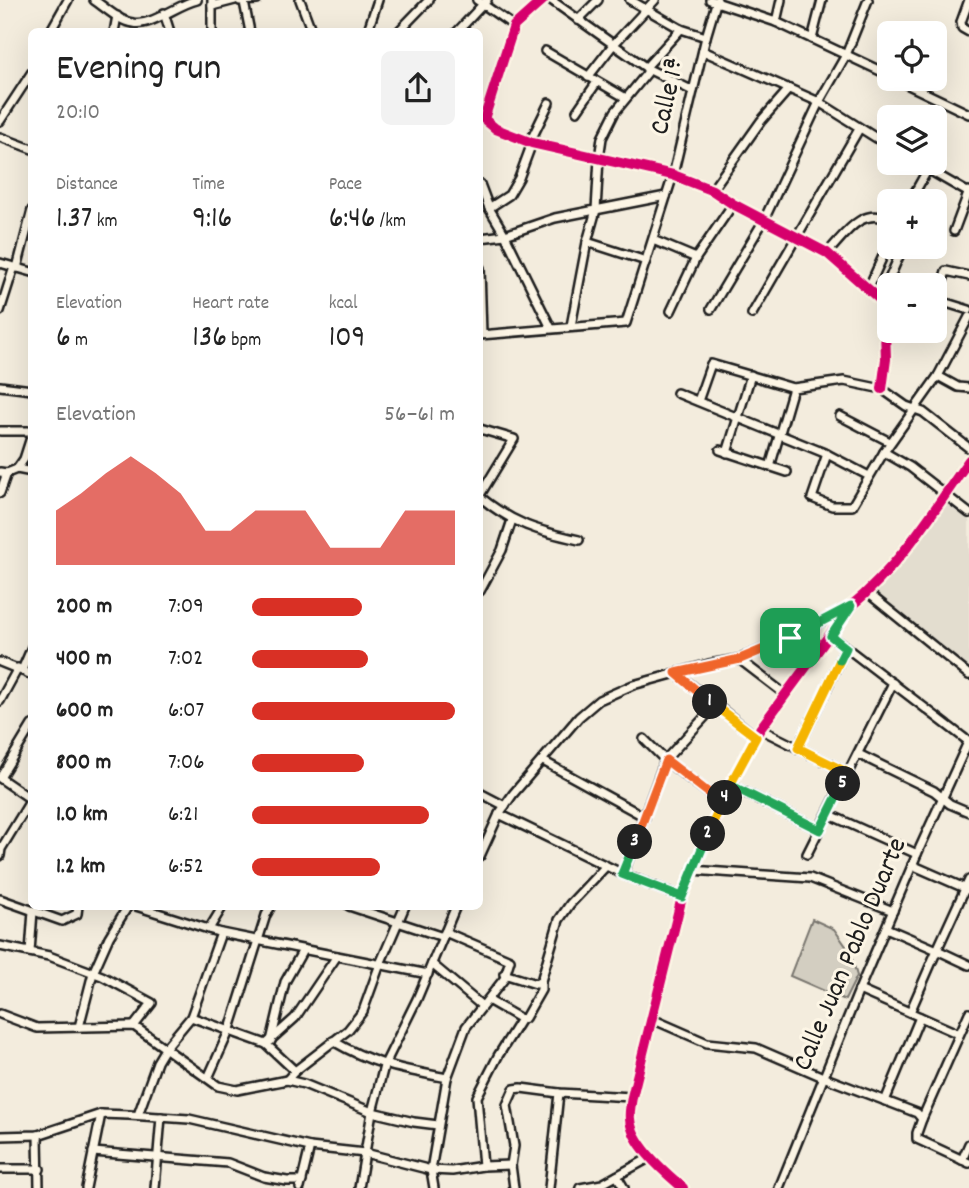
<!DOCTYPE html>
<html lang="en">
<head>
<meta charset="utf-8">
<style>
	:root { --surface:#fff; --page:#f2f2f2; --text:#222; --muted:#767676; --accent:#d93025 }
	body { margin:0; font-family:Dekko,sans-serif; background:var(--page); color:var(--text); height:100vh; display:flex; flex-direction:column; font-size:26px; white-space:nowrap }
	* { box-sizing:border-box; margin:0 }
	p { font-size:23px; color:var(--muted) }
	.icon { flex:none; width:38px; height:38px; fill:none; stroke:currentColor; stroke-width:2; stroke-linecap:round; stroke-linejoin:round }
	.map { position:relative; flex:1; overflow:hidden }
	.details { position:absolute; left:28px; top:28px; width:455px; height:882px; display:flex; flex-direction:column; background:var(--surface); border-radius:10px; box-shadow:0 7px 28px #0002 }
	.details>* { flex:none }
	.buttons { position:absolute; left:877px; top:21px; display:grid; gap:14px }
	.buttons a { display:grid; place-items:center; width:70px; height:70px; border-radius:10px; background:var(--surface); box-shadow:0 7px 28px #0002; font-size:35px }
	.pin { position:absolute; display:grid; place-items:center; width:60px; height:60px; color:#fff; margin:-30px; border-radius:14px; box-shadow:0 4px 10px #0006 }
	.km { position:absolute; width:35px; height:35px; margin:-18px; border-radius:50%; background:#222; color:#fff; font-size:19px; line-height:35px; text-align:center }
	.round { display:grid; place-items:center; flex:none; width:74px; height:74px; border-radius:10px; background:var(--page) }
	.overview { display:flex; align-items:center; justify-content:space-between; height:119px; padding:0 28px }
	h1 { font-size:38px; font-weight:600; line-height:52px }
	.figures { display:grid; grid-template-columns:repeat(3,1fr); gap:10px; height:119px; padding:7px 28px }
	.figures div { display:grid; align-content:center }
	.figures b { font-size:30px; font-weight:600 }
	.figures small { font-size:19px; font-weight:400 }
	.figures p { font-size:19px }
	.chart { height:196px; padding:14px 28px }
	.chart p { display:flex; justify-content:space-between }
	.chart svg { width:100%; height:126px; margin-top:7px; fill:var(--accent); opacity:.7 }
	ul { padding:0 28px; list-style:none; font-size:23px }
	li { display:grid; grid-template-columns:112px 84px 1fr; align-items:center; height:52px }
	li i { height:18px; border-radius:9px; background:var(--accent) }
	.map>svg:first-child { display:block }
</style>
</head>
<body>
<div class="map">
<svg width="969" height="1188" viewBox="0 0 969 1188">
	<rect width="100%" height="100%" fill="#f3ecdd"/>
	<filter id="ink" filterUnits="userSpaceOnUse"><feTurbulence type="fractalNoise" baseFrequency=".0143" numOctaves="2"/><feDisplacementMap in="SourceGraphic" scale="14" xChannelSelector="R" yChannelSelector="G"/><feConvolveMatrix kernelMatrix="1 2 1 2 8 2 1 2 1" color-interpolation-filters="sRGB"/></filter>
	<g filter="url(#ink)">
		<polygon fill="#e3ddcf" points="945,500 969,518 969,668 875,591"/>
		<polygon fill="#d3cec1" stroke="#78756e" stroke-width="2" points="812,919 834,929 850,952 857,976 845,1000 790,976"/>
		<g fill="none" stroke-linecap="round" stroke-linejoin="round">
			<g stroke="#1c1c1c" stroke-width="12">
				<g id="minor">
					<path d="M 94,0 C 106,8 119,21 133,23 C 151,27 178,4 197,0"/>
					<polyline points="300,0 312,32"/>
					<polyline points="477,0 514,26"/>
					<polyline points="543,0 514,26 484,119 496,129 532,143 673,175 712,190 733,204 827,253 884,303 886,359 882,389"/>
					<polyline points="551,0 648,69 693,91"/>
					<polyline points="630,0 681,29 706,37"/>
					<polyline points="710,0 776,22 889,75"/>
					<polyline points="969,0 961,22 962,28 969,32"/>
					<polyline points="240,1 257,0"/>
					<polyline points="244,2 250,32"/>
					<polyline points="212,6 235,0"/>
					<polyline points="164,13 170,32"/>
					<polyline points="578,20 598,0"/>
					<polyline points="776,22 781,0"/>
					<polyline points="50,32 68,0"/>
					<polyline points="114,32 117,16"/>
					<polyline points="212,32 212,0"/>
					<polyline points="371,32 368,30 378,0"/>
					<polyline points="398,32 429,0"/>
					<polyline points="457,32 487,0"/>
					<polyline points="812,39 822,0"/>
					<polyline points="545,51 626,98"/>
					<polyline points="703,51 819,102 889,146"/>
					<polyline points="588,77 613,45 655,0"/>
					<polyline points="896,79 969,114"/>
					<polyline points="577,111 597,82"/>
					<polyline points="0,121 32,72"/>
					<polyline points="0,137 32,149"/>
					<polyline points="530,142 549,103"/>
					<polyline points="917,163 969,193"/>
					<polyline points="480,184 489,208 505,235 551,328"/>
					<polyline points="712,190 761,121 789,89"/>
					<polyline points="910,201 928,169"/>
					<polyline points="489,208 509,195 519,178 532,143"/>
					<polyline points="954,231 969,191"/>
					<polyline points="480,238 505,235 555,218 666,196"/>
					<polyline points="653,240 696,258"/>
					<polyline points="587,242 646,261"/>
					<path d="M 827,253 C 845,235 861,206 889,220"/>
					<polyline points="0,263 32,272"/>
					<polyline points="17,268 32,210"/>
					<polyline points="480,268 482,334"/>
					<polyline points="969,276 946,271 938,298 940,301 969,310"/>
					<polyline points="868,289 889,243"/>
					<polyline points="880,300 903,247"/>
					<polyline points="711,309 764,220 819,102 846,55 868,0"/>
					<polyline points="0,311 14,267"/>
					<polyline points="671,311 696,258 733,204"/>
					<polyline points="752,314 859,129"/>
					<polyline points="571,326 587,242 596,210 599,158 602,138 615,112 647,73 647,66 681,29"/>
					<polyline points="480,335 626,323 673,175 706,37 717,0"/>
					<polyline points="938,376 958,387 969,388"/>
					<polyline points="0,386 32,390"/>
					<polyline points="677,393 827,454 869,476"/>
					<polyline points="698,401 711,364 793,388"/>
					<polyline points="840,416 890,442"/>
					<polyline points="480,429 514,439 480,495"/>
					<polyline points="0,431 32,431"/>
					<polyline points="720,450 787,472"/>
					<polyline points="884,452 910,467 969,513"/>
					<polyline points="727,453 751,375"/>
					<polyline points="827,454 812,498 832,506 852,506 884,452 938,376 969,317"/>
					<polyline points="770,467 793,388 844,381 882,389 906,406 923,412 969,448"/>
					<polyline points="17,469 24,459 32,434"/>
					<polyline points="0,472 7,473 17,469 32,472"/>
					<polyline points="0,493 7,473"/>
					<path d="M 480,497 C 513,524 538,531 579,540"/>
					<polyline points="480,591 502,550 512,520"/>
					<polyline points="868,593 969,675"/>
					<polyline points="831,636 968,741"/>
					<polyline points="739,659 786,695"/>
					<polyline points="0,662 32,675"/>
					<polyline points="22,670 32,647"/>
					<polyline points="676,673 756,737"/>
					<polyline points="0,701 18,668"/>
					<polyline points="760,729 848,773"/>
					<polyline points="644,739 665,760 723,804"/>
					<polyline points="798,748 846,648"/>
					<polyline points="858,754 934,791 950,804 969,812"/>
					<polyline points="543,761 645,817"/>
					<polyline points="0,778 32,725"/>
					<polyline points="0,778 32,800"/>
					<polyline points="730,785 820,830"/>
					<polyline points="480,793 505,806"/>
					<polyline points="499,814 623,874 682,897"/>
					<polyline points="828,814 917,854"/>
					<polyline points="807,854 893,683"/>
					<polyline points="0,856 1,849 32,798"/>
					<polyline points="480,856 499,814 513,794 579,717 599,700 633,685 709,664 739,659 790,638 850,607"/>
					<polyline points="912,865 969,890"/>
					<polyline points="692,870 810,878 893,911"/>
					<polyline points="623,874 665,760 715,706"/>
					<polyline points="969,880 937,950 969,965"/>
					<polyline points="0,899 62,921 77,914 78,906"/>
					<polyline points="136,906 221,933 428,974"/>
					<polyline points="349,906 443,937"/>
					<polyline points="886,928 937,950 910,1012"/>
					<polyline points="209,929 223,906"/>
					<polyline points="0,946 49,956 102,976 152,1003 134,1026"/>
					<polyline points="30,952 33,911"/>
					<polyline points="432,964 482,1006"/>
					<polyline points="504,974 536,984 541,981 559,920 570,904 606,866"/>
					<polyline points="859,990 959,1034"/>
					<polyline points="488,1000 521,1019 525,1018 541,990 541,981"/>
					<polyline points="0,1014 37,1028 134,1026 218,1086 237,1090 287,1080 304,1084 372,1112 414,1122 438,1125"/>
					<polyline points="191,1017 266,1044 295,1071"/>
					<polyline points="652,1019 707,1043 756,1048 823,1077 917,1113 922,1119 917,1133 917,1139 969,1163"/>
					<polyline points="79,1027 93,973 109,937 128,906"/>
					<polyline points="271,1041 285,982 303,950"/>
					<path d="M 333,1041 C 374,1065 401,1069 447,1078"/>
					<polyline points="266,1044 295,1018 337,956"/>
					<polyline points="208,1078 230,1029 266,915 271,906"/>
					<polyline points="287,1080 295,1071 348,1030 363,1011 380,964 405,906"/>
					<polyline points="885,1101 920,1017"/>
					<polyline points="138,1115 157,1062 166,1047 191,1017 221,933"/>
					<polyline points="922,1119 969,1013"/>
					<polyline points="38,1135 39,1188"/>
					<polyline points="0,1136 38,1135 101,1114 129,1115 189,1119 310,1147 365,1153 431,1170 452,1171 483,1166 511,1165"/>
					<polyline points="93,1152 228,1163 264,1177 287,1181 302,1181"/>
					<polyline points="962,1160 969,1144"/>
					<polyline points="483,1166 477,1097 498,1056 521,1019"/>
					<polyline points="0,1169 40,1169"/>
					<polyline points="617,1176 624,1188"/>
					<polyline points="86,1188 101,1114"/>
					<polyline points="155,1188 161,1117"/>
					<polyline points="300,1188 310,1147"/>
					<polyline points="359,1188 372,1112 384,1066 417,999 456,906"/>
					<polyline points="434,1188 431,1170 447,1078 466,1027 504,979 510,960 445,932"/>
					<polyline points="514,1188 511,1165 514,1146 507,1105 514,1089 521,1088 559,1093 632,1097"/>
					<polyline points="549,1188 559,1093"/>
					<polyline points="580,1188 602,1184 651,1157"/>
					<path d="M 683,1188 C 665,1172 632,1145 630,1119 C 629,1112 631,1104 632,1097 L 682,897 L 730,785 L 760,729 L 851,606 C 899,567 934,510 969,460"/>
					<polyline points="779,1188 859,990 917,854 969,740"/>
				</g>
			</g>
			<use href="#minor" stroke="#fcf5e5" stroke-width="7"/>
			<g stroke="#fcf5e5" stroke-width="15">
				<g id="cycleway">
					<polyline points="543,0 514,26 484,119 496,129 532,143 673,175 712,190 733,204 827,253 884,303 886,359 882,389"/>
					<path d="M 683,1188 C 665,1172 632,1145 630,1119 C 629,1112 631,1104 632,1097 L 682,897 L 730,785 L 760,729 L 851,606 C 899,567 934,510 969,460"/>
				</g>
			</g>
			<use href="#cycleway" stroke="#d6006c" stroke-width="10"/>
		</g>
	</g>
	<g fill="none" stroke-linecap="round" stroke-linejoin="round" filter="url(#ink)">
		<g stroke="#fff" stroke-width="14">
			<polyline id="split-1" points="710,702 676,673 740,659 790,638"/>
		</g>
		<g stroke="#fff" stroke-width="14">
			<polyline id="split-2" points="708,834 730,785 756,737 710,702"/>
		</g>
		<g stroke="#fff" stroke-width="14">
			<polyline id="split-3" points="635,842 622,874 682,897 708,834"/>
		</g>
		<g stroke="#fff" stroke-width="14">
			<polyline id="split-4" points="635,842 666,760 723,804 725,798"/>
		</g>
		<g stroke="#fff" stroke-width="14">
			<polyline id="split-5" points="725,798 730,785 820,830 843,784"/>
		</g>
		<g stroke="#fff" stroke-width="14">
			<polyline id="split-6" points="840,660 798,748 848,773 843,784"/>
		</g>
		<g stroke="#fff" stroke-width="14">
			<polyline id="split-7" points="790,638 851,606 831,636 846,648 840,660"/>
		</g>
		<use href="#split-1" stroke="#f0652b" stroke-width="9"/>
		<use href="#split-2" stroke="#f5b400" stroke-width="9"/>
		<use href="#split-3" stroke="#22a559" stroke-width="9"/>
		<use href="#split-4" stroke="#f0652b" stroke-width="9"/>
		<use href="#split-5" stroke="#22a559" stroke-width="9"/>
		<use href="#split-6" stroke="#f5b400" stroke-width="9"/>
		<use href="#split-7" stroke="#22a559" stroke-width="9"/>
	</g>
	<g text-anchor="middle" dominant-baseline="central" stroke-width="6" stroke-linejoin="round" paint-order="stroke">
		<g font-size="28" fill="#1c1c1c" stroke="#fcf5e5">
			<text transform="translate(670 96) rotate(-77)">Calle 1ª</text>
			<text transform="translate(852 955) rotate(-67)">Calle Juan Pablo Duarte</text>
		</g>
	</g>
</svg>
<div class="buttons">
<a><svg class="icon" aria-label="locate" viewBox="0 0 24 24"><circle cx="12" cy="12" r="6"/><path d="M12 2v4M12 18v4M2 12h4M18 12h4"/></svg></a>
<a><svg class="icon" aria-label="layers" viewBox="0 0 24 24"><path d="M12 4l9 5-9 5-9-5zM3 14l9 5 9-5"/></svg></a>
<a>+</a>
<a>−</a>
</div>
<div class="pin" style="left:790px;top:638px;background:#1e9e55"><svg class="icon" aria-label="arrive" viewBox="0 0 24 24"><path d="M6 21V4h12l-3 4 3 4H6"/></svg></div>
<b class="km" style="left:710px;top:702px">1</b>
<b class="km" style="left:708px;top:834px">2</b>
<b class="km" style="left:635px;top:842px">3</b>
<b class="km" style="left:725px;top:798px">4</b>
<b class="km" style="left:843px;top:784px">5</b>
<section class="details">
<div class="overview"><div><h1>Evening run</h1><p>20:10</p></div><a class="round"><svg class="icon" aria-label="share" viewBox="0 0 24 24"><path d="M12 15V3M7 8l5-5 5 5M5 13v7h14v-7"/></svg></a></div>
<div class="figures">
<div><p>Distance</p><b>1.37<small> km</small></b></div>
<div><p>Time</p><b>9:16</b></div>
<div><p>Pace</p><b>6:46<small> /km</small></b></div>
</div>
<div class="figures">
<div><p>Elevation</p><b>6<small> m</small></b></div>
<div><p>Heart rate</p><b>136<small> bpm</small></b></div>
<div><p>kcal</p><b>109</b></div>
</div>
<div class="chart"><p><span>Elevation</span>56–61 m</p>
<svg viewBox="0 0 160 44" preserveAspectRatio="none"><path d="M0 44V25L10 19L20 12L30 6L40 12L50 19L60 32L70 32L80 25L90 25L100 25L110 38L120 38L130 38L140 25L150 25L160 25V44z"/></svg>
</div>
<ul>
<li><b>200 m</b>7:09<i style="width:54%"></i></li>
<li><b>400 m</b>7:02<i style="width:57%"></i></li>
<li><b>600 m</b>6:07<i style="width:100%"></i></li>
<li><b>800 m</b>7:06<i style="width:55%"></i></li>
<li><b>1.0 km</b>6:21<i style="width:87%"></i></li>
<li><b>1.2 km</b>6:52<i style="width:63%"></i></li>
</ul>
</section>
</div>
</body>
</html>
